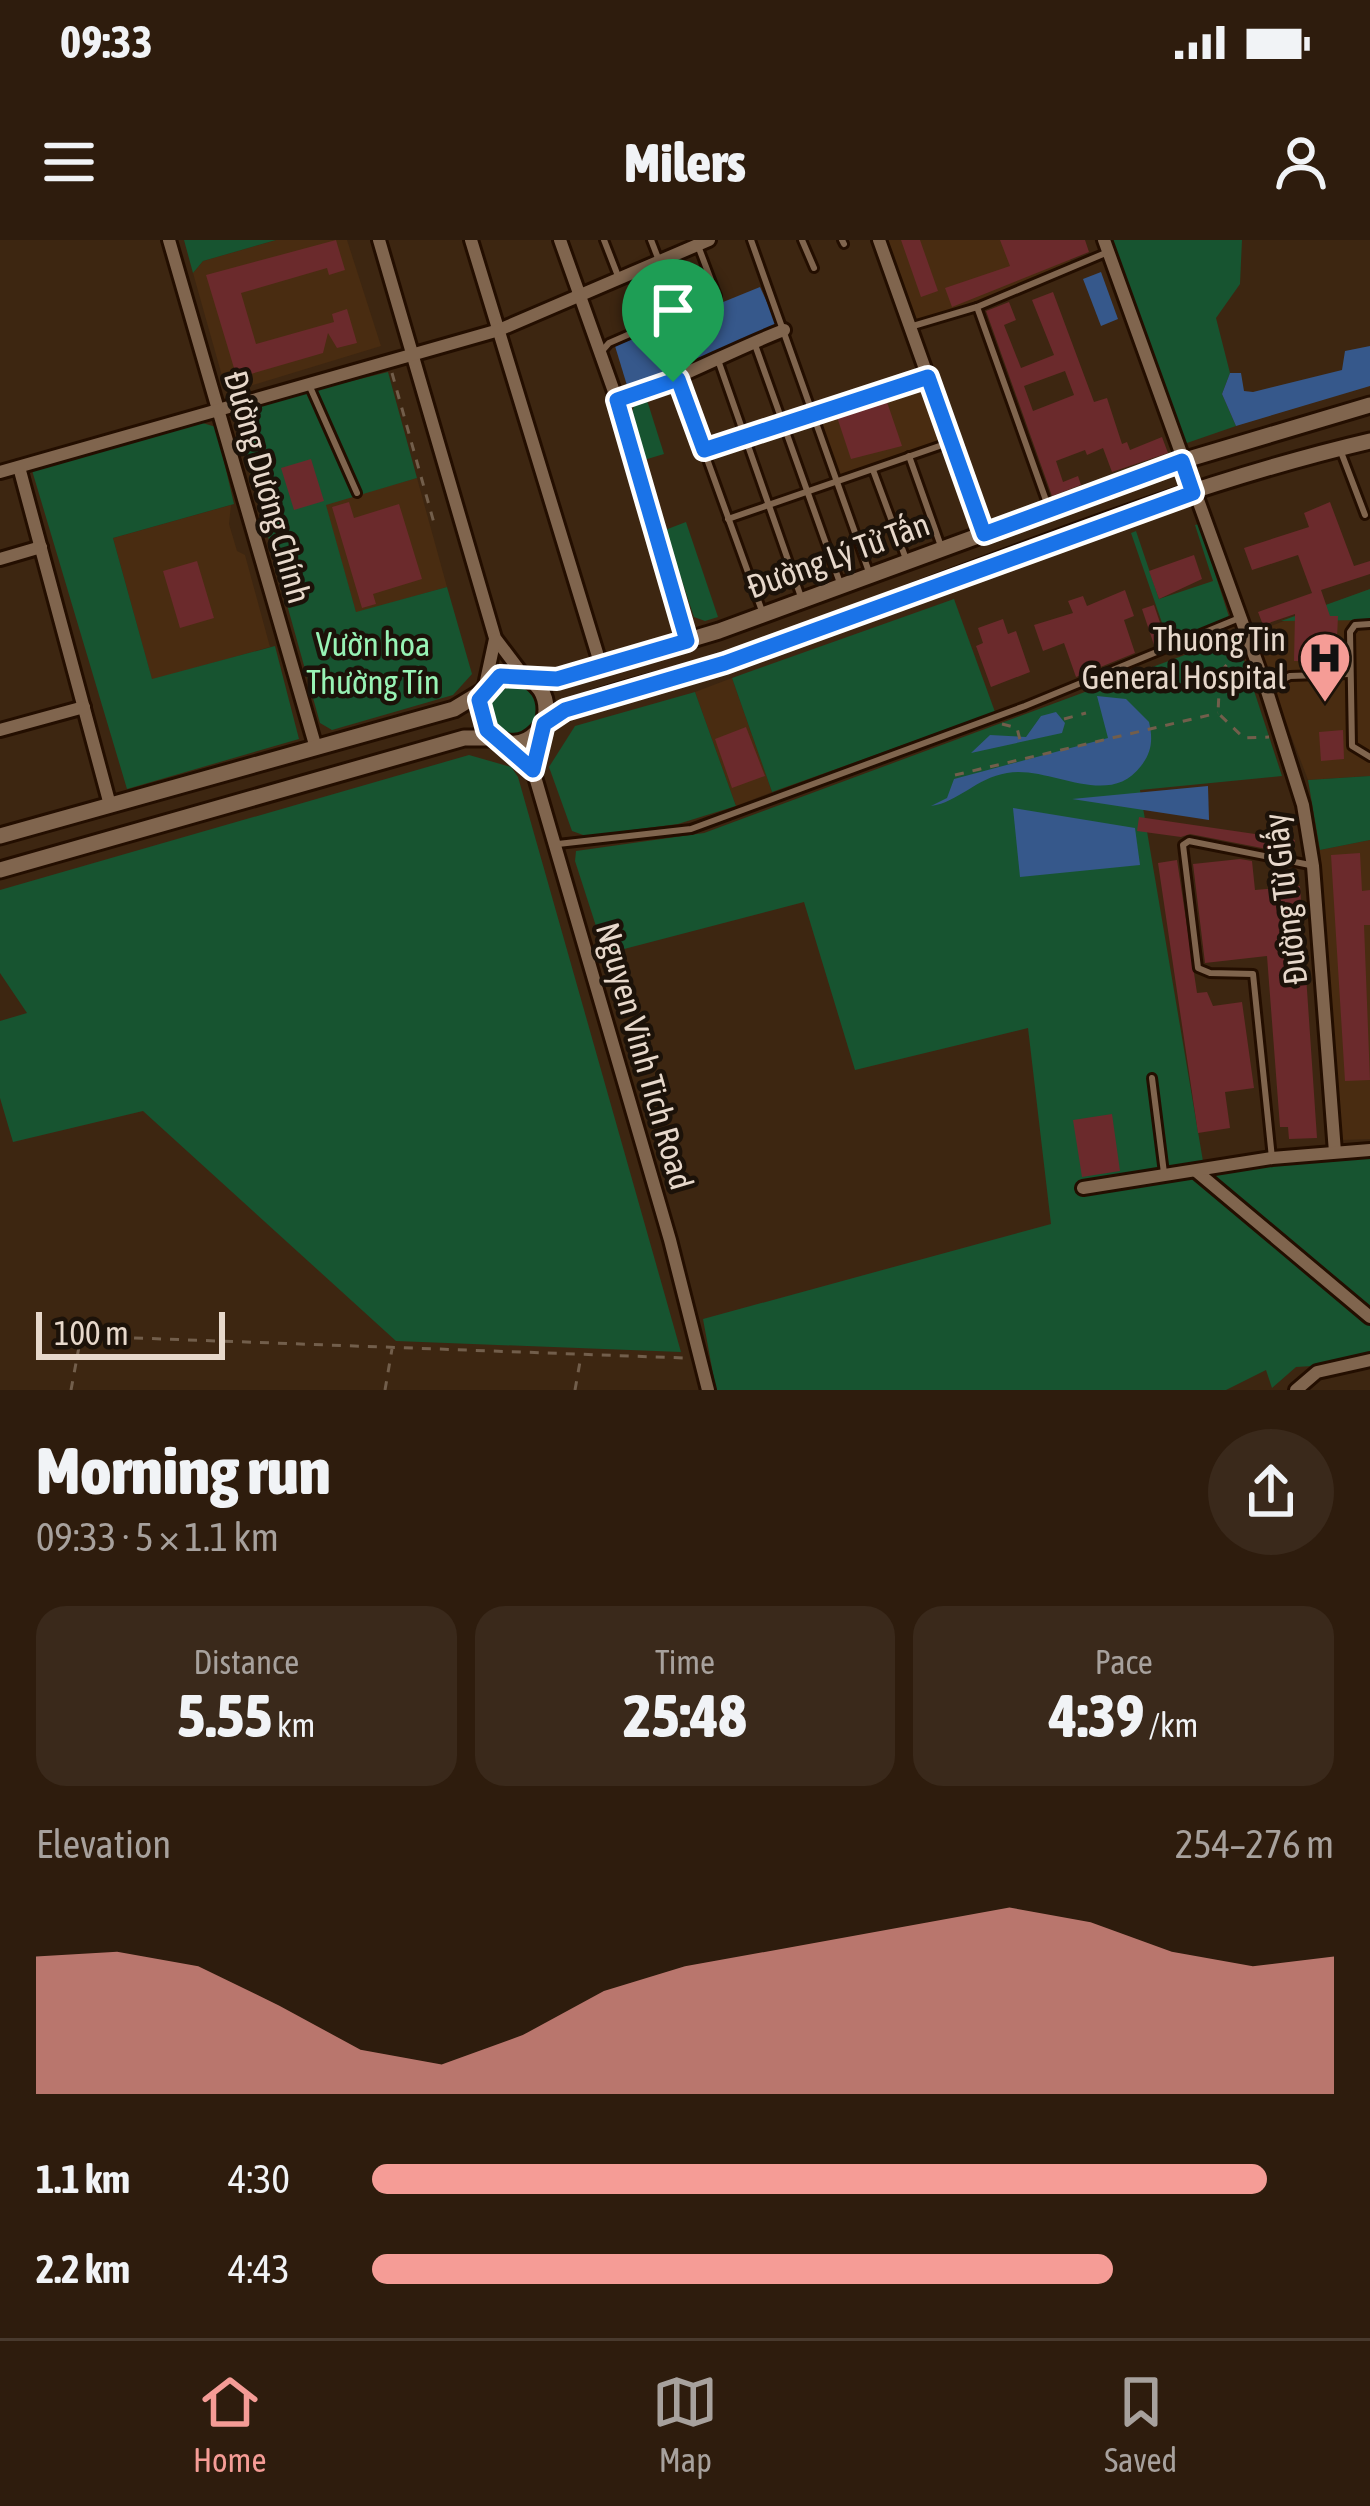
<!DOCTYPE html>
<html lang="en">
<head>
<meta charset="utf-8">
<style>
	:root { --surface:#2e1c0d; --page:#3a291b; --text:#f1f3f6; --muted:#a7a19d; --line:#493a2e; --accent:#f59c96 }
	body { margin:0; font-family:"Asap Condensed",sans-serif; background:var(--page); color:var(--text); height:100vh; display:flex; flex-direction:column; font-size:45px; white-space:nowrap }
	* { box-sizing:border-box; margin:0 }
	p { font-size:39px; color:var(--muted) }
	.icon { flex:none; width:66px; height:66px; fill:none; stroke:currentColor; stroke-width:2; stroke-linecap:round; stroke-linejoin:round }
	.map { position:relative; height:1150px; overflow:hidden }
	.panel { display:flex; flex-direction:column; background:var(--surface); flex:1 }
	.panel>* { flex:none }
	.scale { position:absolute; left:36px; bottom:30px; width:189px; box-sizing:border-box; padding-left:12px; border:6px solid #e7d8cb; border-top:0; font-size:33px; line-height:42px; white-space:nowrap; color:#e7d8cb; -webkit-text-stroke:9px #1c1209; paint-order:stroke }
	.pin { position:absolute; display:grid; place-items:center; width:102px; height:102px; color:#fff; margin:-123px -51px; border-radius:50% 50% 50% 0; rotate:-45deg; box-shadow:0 0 12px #0007 }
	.pin .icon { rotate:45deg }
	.round { display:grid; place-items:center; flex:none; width:126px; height:126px; border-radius:63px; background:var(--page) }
	.overview { display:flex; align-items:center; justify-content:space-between; height:204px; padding:0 36px }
	h1 { font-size:66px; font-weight:800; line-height:90px }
	.stats { display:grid; grid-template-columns:repeat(3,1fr); gap:18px; height:204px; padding:12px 36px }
	.stats div { display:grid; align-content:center; border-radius:30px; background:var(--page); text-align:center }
	.stats b { font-size:60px; font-weight:800 }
	.stats small { font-size:33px; font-weight:400 }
	.stats p { font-size:33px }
	.chart { height:336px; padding:24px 36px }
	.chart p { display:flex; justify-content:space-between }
	.chart svg { width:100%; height:216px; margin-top:12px; fill:var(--accent); opacity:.7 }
	ul { padding:0 36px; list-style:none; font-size:39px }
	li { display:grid; grid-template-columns:192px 144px 1fr; align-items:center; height:90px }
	li i { height:30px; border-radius:15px; background:var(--accent) }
	.status { display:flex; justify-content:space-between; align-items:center; height:84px; padding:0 60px; background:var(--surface); direction:ltr }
	.status svg { height:33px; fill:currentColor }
	header { display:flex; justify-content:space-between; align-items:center; height:156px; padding:0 36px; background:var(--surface); font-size:54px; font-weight:800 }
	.tabs { display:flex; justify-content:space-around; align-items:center; height:168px; border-top:3px solid var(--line); background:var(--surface); font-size:33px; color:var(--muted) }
	.tabs a { display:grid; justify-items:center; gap:6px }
	.tabs .on { color:var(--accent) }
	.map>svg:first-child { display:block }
</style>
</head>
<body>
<div class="status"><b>09:33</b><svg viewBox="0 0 49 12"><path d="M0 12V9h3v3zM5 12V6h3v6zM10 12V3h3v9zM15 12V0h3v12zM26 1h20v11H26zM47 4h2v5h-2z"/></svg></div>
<header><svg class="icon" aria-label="menu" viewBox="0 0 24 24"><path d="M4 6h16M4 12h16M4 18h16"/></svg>Milers<svg class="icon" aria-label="person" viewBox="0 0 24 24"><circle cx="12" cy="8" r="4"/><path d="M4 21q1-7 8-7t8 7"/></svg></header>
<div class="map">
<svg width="1370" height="1150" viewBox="0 0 1370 1150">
	<rect width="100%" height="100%" fill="#3d2611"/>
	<g fill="#492c11">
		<polygon points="276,0 347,0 381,106 240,149 224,143 193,33 203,21"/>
		<polygon points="886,0 1062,0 1072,24 976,63 915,81"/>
		<polygon points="928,137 951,202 838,241 814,174"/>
		<polygon points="312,211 328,263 417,238 447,347 356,373 325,264 264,282 248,230"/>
		<polygon points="231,265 229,284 237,311 245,315 270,407 152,440 113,298"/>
		<polygon points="1370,349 1370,536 1308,540 1252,393"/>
		<polygon points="732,438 772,552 736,566 695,452"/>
		<polygon points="1370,600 1370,899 1341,900 1320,610"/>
	</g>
	<g fill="#175430">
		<polygon points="184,0 276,0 203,21 193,33"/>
		<polygon points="1112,0 1242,0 1240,44 1216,78 1230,133 1222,154 1236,186 1184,204"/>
		<polygon points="388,132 417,238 326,265 356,372 447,347 472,434 453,455 332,490 320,483 235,178 243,168"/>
		<polygon points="646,157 664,214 644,220 631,179 635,160"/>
		<polygon points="196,181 216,187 234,264 113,298 152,439 275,406 299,499 127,549 31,227"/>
		<polygon points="686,282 718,377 705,381 694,377 665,290"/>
		<polygon points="1199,284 1232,386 1171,409 1131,293 1136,291 1159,359 1213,341 1195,285"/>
		<polygon points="1370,349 1370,380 1281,381"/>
		<polygon points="954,359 995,472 772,552 732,438"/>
		<polygon points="1236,396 1282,536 1140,550 1205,933 1370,916 1370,1115 1346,1124 1296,1127 1272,1148 1266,1130 1226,1150 716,1150 703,1079 1051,984 1028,788 855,830 804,662 605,714 575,621 576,611 704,593"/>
		<circle cx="513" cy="470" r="24"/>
		<polygon points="695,452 736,566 678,584 586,596 572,591 549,527 575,486"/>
		<polygon points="469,515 511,527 518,537 681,1112 396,1101 143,871 13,902 0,858 0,781 27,773 0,733 0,650"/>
		<polygon points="1370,536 1370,600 1320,610 1308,540"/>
	</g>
	<g fill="#36588b">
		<polygon points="1101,32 1118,79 1101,86 1083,39"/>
		<polygon points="760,47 777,84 629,152 615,106"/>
		<polygon points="1370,106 1370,146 1236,186 1222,154 1230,133 1241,133 1244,151 1253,152 1342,130 1345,111"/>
		<path d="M 1097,456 L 1126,459 L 1149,482 C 1153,499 1152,512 1141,526 C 1108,570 1050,525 1007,533 C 976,538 959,562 931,566 L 947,558 L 954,539 L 1108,498 Z"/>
		<polygon points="1056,472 1065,483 1062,493 971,513 990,495 1026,497 1041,476"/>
		<polygon points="1208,546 1209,580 1072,559"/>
		<polygon points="1013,568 1135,588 1140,625 1020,637"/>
	</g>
	<g fill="#6b2a2c" fill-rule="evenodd">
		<polygon points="336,0 345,30 329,35 327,28 241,53 256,104 334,82 332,74 347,69 357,103 337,108 328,93 323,113 237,138 206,35"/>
		<polygon points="901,0 920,0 938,51 921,57"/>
		<polygon points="1000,0 1085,0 1089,12 952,67 945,48 1010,26"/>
		<path d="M 1053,52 L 1094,162 L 1107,158 L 1122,204 L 1127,202 L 1130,210 L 1162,197 L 1168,213 L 1112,232 L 1103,208 L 1087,215 L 1085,210 L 1056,221 L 1063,242 L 1078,236 L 1081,245 L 1052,256 L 986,71 L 1009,62 L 1016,80 L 1004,85 L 1021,128 L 1054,115 L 1032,60 ZM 1065,131 L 1074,155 L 1033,171 L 1024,146 Z"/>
		<polygon points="886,159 902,206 851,219 837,177"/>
		<polygon points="311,219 324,261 294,270 281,228"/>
		<polygon points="349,262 354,278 399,264 422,339 373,354 376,364 362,368 332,267"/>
		<polygon points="1330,262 1354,326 1370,321 1370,334 1321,350 1330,376 1338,376 1337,398 1343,398 1336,422 1294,421 1295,374 1263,385 1258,372 1312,353 1298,315 1252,330 1244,308 1309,287 1304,273"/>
		<polygon points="1194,315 1202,339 1159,359 1149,331"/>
		<polygon points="197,321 214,378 180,388 163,331"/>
		<polygon points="1125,350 1134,376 1124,380 1135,413 1076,437 1064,403 1043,411 1034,385 1073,373 1068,361 1083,356 1087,366"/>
		<polygon points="1154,365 1166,400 1154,405 1142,369"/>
		<polygon points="1003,379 1008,394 1016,391 1030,432 991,447 976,406 983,403 978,388"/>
		<polygon points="746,487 765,536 732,548 715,499"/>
		<polygon points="1343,490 1344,519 1321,521 1319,492"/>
		<polygon points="1139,577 1295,600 1292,614 1190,594 1181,597 1137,591"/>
		<polygon points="1360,613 1362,651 1370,650 1370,685 1364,685 1370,840 1345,841 1331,615"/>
		<polygon points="1240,619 1252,621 1255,650 1300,646 1317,898 1289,899 1288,887 1280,887 1267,716 1205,723 1193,624"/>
		<polygon points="1177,620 1197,753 1207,752 1213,766 1242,762 1254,848 1225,852 1230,888 1198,893 1158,623"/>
		<polygon points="1112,874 1120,931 1082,937 1073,880"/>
	</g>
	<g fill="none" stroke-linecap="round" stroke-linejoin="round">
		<g stroke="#230e00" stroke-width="12">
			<g id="service">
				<polyline points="604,0 618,36"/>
				<polyline points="651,0 658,18"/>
				<polyline points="751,0 869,332"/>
				<polyline points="802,0 814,28"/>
				<polyline points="842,0 844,4"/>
				<polyline points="977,67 1048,266"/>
				<polyline points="913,86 977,67 1108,12"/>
				<polyline points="754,102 840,343"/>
				<polyline points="602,111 609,103 717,56 697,3"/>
				<polyline points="718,120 801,357"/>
				<polyline points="678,139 762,371"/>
				<polyline points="310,147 357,253"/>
				<polyline points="704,210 928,137"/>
				<polyline points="1341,212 1365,275"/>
				<polyline points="909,216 942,309"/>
				<polyline points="873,230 906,319"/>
				<polyline points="728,279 951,202"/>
				<polyline points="1370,384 1355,385 1350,392 1352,506 1370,517"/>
				<polyline points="1266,448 1290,436 1349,434"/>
				<polyline points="558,604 691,589 1025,466 1237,379"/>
				<polyline points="1152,838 1164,933"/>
				<polyline points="1272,918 1253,734 1210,733 1198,728 1183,605 1189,601 1310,625"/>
			</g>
		</g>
		<g stroke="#230e00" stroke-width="18">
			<g id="minor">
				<polyline points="169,0 316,508"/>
				<polyline points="379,0 495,398 523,435"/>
				<polyline points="471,0 601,426"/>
				<polyline points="560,0 617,160 687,401"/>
				<polyline points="879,0 984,294"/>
				<polyline points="1104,0 1266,448 1303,565 1313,626 1335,912"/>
				<path d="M 617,160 C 675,142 727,112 784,90"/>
				<polyline points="19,227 110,565"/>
				<polyline points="0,232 499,90 709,0"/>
				<polyline points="0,319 41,307"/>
				<polyline points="484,450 495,399"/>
				<polyline points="543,487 533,530 670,1000 708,1150"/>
				<polyline points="0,490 84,467"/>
				<polyline points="503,503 533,530"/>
				<polyline points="1196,931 1370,1077"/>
				<polyline points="1083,948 1272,918 1370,910"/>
				<polyline points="1296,1150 1317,1132 1370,1120"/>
			</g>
		</g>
		<g stroke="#230e00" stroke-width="21">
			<g id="tertiary">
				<polyline points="531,438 558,439 719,391 1182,221 1370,165"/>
				<path d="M 544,484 C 551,457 539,437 511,433 L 484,450 C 469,484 507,523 537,492 C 579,451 675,441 732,420 C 942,346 1152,252 1370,201"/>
				<polyline points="0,596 454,469 482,452"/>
				<polyline points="0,630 464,498 494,498"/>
			</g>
		</g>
		<g stroke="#725e4b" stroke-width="3" stroke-dasharray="9 9" stroke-linecap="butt">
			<polyline points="392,133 434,283"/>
			<polyline points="1239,412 1220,432 1218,473 1244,498 1269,497"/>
			<polyline points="1064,479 1086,473"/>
			<polyline points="1002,484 1017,488 1020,500"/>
			<polyline points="955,535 1218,473"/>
			<polyline points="71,1150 81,1096 684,1118"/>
			<polyline points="385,1150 392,1109"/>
			<polyline points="575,1150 581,1116"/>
		</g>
		<use href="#service" stroke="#80654e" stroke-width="6"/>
		<use href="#minor" stroke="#80654e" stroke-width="12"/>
		<use href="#tertiary" stroke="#80654e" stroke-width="15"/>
	</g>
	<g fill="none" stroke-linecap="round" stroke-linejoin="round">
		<g stroke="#fff" stroke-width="24">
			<polygon id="route" points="928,137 984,294 1182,221 1193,253 725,423 565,470 544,484 533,530 487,490 479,460 500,436 557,439 687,401 617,160 678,139 704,210"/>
		</g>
		<use href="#route" stroke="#1a73e8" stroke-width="15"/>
	</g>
	<defs>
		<g id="hospital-pin" transform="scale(2.7)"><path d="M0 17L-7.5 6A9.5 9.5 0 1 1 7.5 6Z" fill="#f59c96" stroke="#1c1209"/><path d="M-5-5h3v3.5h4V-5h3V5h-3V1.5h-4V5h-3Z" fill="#111"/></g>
	</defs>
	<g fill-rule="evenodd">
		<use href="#hospital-pin" x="1325" y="418"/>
	</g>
	<g text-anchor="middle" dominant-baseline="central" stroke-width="9" stroke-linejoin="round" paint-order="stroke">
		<g font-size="33" fill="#e7d8cb" stroke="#1c1209">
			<text transform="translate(268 247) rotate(74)">Đường Dương Chính</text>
			<text transform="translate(838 315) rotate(-20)">Đường Lý Tử Tấn</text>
			<text transform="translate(1285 659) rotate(-97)">Đường Từ Giấy</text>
			<text transform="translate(645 816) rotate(74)">Nguyen Vinh Tich Road</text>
		</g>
		<g font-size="33" fill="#e7d8cb" stroke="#1c1209" text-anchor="end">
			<text x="1286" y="399">Thuong Tin<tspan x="1286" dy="38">General Hospital</tspan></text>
		</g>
		<g font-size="33" fill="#98f3b5" stroke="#1c1209">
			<text x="373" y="404">Vườn hoa<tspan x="373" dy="38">Thường Tín</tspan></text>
		</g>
	</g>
</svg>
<div class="scale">100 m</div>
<div class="pin" style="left:673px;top:142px;background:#1e9e55"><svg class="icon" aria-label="arrive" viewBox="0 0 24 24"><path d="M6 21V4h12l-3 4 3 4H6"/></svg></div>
</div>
<section class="panel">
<div class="overview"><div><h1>Morning run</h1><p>09:33 · 5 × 1.1 km</p></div><a class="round"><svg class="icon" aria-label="share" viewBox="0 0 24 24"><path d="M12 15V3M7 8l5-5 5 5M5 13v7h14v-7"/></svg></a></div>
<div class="stats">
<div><p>Distance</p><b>5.55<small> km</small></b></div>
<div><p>Time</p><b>25:48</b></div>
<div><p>Pace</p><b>4:39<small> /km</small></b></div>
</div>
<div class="chart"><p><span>Elevation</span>254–276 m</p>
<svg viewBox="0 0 160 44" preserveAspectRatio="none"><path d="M0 44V16L10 15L20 18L30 26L40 35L50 38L60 32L70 23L80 18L90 15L100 12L110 9L120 6L130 9L140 15L150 18L160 16V44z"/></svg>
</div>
<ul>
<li><b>1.1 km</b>4:30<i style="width:93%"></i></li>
<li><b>2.2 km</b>4:43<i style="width:77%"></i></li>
</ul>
</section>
<nav class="tabs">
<a class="on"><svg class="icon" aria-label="home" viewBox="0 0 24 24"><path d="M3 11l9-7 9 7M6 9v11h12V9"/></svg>Home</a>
<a><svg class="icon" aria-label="map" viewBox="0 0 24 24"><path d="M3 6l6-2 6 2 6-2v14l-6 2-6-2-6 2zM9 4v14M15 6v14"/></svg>Map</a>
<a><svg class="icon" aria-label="saved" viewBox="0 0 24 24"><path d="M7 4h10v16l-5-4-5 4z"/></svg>Saved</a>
</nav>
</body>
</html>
